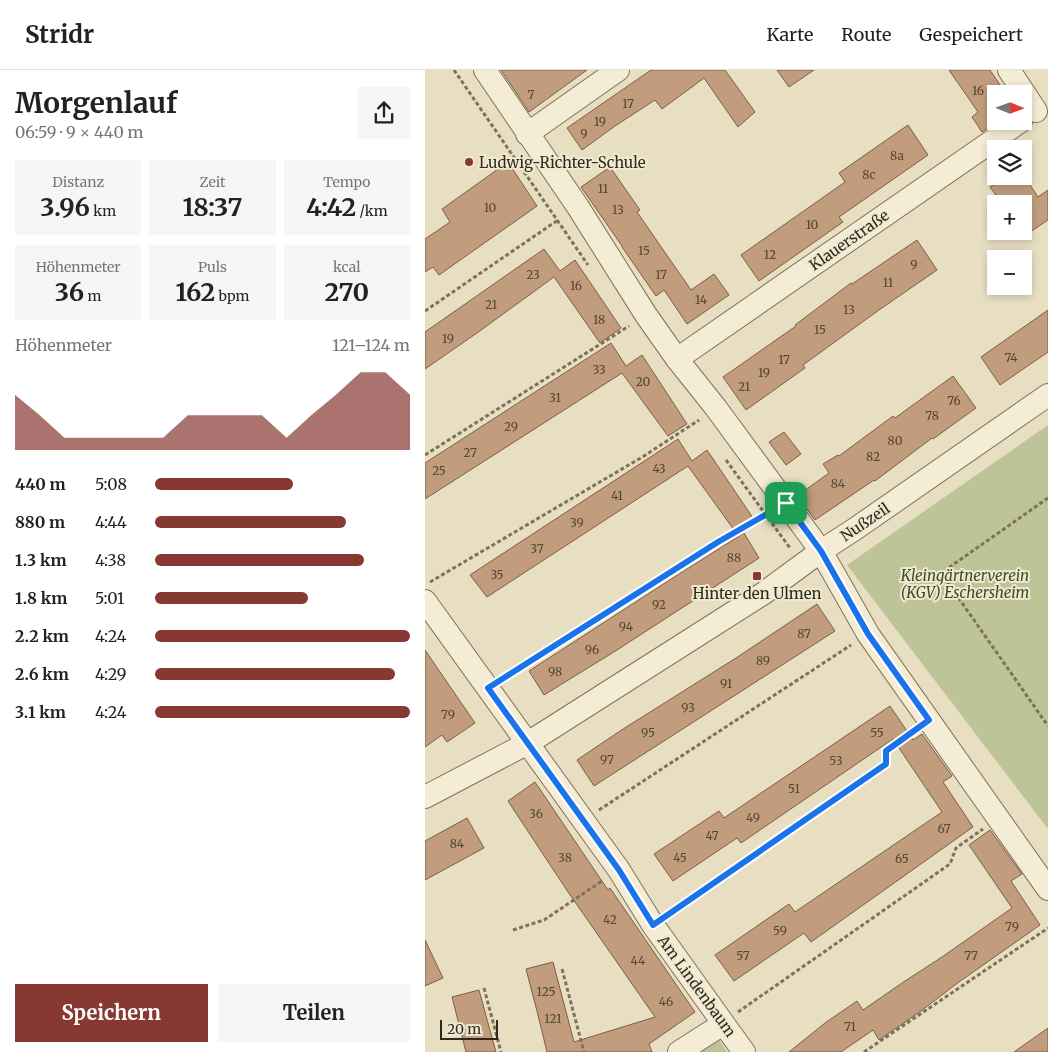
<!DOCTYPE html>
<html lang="de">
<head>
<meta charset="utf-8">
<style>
	:root { --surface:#fff; --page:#f6f6f6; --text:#222; --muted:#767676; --line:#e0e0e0; --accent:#873833 }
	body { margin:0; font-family:Merriweather,serif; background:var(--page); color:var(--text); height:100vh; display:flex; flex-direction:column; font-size:19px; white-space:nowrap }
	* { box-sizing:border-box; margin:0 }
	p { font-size:16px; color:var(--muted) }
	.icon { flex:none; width:28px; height:28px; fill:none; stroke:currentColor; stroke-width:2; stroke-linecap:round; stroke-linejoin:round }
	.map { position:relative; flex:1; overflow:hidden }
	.panel { display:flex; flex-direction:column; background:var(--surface); width:425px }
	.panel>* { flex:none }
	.needle { width:32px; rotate:91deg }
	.fabs { position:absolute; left:562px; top:15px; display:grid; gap:10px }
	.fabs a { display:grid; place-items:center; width:45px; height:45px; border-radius:0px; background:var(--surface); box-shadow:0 2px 8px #0003; font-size:25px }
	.scale { position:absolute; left:15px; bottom:12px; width:58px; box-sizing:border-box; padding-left:5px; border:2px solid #31291e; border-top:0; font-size:14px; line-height:18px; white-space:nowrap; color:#31291e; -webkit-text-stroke:4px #f0e9d1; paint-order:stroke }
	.pin { position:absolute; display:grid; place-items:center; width:42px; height:42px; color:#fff; margin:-21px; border-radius:10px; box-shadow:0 2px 8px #0006 }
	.round { display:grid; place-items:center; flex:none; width:52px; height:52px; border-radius:0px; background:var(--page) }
	.summary { display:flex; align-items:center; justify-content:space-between; height:85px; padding:0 15px }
	h1 { font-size:28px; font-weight:700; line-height:38px }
	.metrics { display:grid; grid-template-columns:repeat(3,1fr); gap:8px; height:85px; padding:5px 15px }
	.metrics div { display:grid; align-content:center; border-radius:0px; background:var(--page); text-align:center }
	.metrics b { font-size:25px; font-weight:700 }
	.metrics small { font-size:14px; font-weight:400 }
	.metrics p { font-size:14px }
	.chart { height:140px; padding:10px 15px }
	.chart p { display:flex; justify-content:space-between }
	.chart svg { width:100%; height:90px; margin-top:5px; fill:var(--accent); opacity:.7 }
	.primary-button { display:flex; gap:10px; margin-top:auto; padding:10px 15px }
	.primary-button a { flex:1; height:58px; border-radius:0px; background:var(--accent); color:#fff; font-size:20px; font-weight:700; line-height:58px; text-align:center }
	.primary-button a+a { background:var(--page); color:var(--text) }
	ul { padding:0 15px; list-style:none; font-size:16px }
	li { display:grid; grid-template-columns:80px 60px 1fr; align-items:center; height:38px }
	li i { height:12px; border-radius:6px; background:var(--accent) }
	header { display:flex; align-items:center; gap:30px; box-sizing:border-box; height:70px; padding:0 25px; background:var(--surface); border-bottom:1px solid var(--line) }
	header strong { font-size:24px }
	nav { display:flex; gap:28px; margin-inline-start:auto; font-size:18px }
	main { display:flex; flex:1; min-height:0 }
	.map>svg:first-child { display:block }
</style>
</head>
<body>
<header>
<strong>Stridr</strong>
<nav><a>Karte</a><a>Route</a><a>Gespeichert</a></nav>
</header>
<main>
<section class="panel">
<div class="summary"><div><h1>Morgenlauf</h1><p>06:59 · 9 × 440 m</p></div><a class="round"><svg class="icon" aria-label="share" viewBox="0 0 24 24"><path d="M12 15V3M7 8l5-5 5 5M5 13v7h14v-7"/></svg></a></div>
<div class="metrics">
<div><p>Distanz</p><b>3.96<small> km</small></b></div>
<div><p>Zeit</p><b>18:37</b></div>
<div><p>Tempo</p><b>4:42<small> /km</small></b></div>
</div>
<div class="metrics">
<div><p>Höhenmeter</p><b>36<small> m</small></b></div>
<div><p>Puls</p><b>162<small> bpm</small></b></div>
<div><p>kcal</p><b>270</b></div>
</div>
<div class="chart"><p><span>Höhenmeter</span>121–124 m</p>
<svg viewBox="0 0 160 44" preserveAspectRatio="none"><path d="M0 44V17L10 27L20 38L30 38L40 38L50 38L60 38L70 27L80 27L90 27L100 27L110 38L120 27L130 17L140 6L150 6L160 17V44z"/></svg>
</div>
<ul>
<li><b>440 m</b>5:08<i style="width:54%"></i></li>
<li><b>880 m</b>4:44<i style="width:75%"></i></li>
<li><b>1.3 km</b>4:38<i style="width:82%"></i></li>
<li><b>1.8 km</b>5:01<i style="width:60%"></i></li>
<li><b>2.2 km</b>4:24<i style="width:100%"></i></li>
<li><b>2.6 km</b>4:29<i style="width:94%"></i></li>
<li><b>3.1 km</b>4:24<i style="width:100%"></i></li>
</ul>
<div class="primary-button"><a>Speichern</a><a>Teilen</a></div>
</section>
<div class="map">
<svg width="623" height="982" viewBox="0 0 623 982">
	<rect width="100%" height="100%" fill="#e8dfc3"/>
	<g fill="#bdc498">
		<polygon points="623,355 623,759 422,495"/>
		<polygon points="293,968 302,982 271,982"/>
	</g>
	<g fill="#c19d7d" stroke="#7c5e45">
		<polygon points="76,0 162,0 104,42"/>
		<polygon points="226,0 300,0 330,42 313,57 279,8 237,39 230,30 190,56 157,80 142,58"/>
		<polygon points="352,0 389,0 364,17"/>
		<polygon points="524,0 565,0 581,24 571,24 571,51 573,51 557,62 547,47 553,42"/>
		<polygon points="483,55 503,85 414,147 418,152 334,211 316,185 420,112 414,103"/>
		<polygon points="83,92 112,136 14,205 8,197 0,202 0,169 25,152 17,139"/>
		<polygon points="185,97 215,140 212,142 266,220 289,204 304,225 262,254 239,220 231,226 197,177 197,176 156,117"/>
		<polygon points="581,106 590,106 595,114 601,109 613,127 623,120 623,150 605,162 601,154 599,156 599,134 574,134 576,132 565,117"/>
		<polygon points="571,136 571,156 562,141"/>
		<polygon points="575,161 592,161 580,170"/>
		<polygon points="492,170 512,200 454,240 378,295 380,298 321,340 298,307 371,256 370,255 426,213 427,214"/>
		<polygon points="119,179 135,201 150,190 196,258 175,273 129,207 52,263 0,299 0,262"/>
		<polygon points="623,240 623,282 575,315 556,287"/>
		<polygon points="186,273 201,296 217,285 262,354 243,366 197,303 0,429 0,393"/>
		<polygon points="528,306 551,338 508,369 507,368 450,411 449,410 390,450 372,426 404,403 398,394 413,385 414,386 468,346 470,348"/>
		<polygon points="359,362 376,384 361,395 344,372"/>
		<polygon points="253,369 267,391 282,380 328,448 309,460 263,396 62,527 45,505"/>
		<polygon points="319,463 334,488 192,580 119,625 104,601 243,511"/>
		<polygon points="392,534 410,561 169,716 152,690 195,661 311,588"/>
		<polygon points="0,580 50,653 22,672 17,665 0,677"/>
		<polygon points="465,636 488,670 497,664 527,706 518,712 548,757 386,872 379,863 309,911 290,885 364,834 370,842 517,742 468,669 316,773 312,768 248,811 229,784 294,741 299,748"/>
		<polygon points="110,712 183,820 185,818 270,942 224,974 227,982 122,982 113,945 101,899 128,892 149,972 230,947 141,819 83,731"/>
		<polygon points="42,748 59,778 0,810 0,771"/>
		<polygon points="565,760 597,804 586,811 615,855 534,912 496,941 454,970 448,960 416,982 364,982 400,953 432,931 438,940 477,913 517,887 587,838 544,775"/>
		<polygon points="0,870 18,908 0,916"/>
		<polygon points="54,920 66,964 71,982 41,982 27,927"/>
		<polygon points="623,958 623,982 589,982"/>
	</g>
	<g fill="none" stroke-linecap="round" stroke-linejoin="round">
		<g stroke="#80715c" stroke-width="24">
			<g id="minor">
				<polyline points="60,0 153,137 221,245 252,289 291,338 396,481 443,564 623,819"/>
				<polyline points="584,0 611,41"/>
				<polyline points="102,64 193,0"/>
				<polyline points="252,289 596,51"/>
				<polyline points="0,531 194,800 228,855 298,953 319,982"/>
				<polyline points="0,727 103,673 339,523 396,481 430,459 623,325"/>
				<polyline points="254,982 298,954"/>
			</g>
		</g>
		<g stroke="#80715c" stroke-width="3" stroke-dasharray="4 2.5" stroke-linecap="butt">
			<polyline points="29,0 163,195"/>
			<polyline points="0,241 133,150"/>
			<polyline points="0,385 204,256"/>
			<polyline points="301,390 365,478"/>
			<polyline points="623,428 522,499 521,510 623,656"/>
			<polyline points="5,512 219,386 274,350"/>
			<polyline points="79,608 293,472 341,445"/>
			<polyline points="174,740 426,575"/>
			<polyline points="245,844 461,694 461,681 488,662"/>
			<polyline points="88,860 119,850 177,811"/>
			<polyline points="137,899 159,982"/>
			<polyline points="59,918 76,982"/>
			<polyline points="313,942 525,794 531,778 558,759"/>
			<polyline points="439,982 623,858"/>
		</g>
		<use href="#minor" stroke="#f4ecd5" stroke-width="22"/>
	</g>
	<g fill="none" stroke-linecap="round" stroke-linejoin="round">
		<g stroke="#fff" stroke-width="10">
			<polygon id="route" points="361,433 396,481 443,564 504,650 461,681 461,694 228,855 194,800 63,618 293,472"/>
		</g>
		<use href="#route" stroke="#1a73e8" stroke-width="6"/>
	</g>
	<g fill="#873833" stroke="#f0e9d1" stroke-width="2">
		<circle cx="44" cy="92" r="5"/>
		<rect x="327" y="501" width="10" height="10" rx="2.5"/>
	</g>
	<g text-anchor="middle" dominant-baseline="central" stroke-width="4" stroke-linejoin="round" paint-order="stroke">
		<g font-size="12" fill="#554636">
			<text x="553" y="20">16</text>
			<text x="106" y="24">7</text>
			<text x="203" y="33">17</text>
			<text x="175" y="51">19</text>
			<text x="159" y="63">9</text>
			<text x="472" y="85">8a</text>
			<text x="444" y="104">8c</text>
			<text x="178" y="118">11</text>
			<text x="65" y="137">10</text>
			<text x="193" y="139">13</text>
			<text x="387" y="154">10</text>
			<text x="219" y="180">15</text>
			<text x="345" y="184">12</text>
			<text x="489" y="194">9</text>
			<text x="108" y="204">23</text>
			<text x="236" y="204">17</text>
			<text x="463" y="212">11</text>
			<text x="151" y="215">16</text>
			<text x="276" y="229">14</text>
			<text x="66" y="234">21</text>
			<text x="424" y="239">13</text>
			<text x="174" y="249">18</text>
			<text x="395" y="259">15</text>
			<text x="23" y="268">19</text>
			<text x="586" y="287">74</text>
			<text x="359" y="289">17</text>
			<text x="174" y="299">33</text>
			<text x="339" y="302">19</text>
			<text x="218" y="311">20</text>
			<text x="319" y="316">21</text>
			<text x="130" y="327">31</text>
			<text x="529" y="330">76</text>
			<text x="507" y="345">78</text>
			<text x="86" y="356">29</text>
			<text x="470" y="370">80</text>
			<text x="45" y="382">27</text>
			<text x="448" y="386">82</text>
			<text x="234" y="398">43</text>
			<text x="14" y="400">25</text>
			<text x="413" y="413">84</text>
			<text x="192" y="425">41</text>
			<text x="152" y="452">39</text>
			<text x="112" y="478">37</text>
			<text x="309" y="487">88</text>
			<text x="72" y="504">35</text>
			<text x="234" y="534">92</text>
			<text x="201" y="556">94</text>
			<text x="379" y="563">87</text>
			<text x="167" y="579">96</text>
			<text x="338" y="590">89</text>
			<text x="130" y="601">98</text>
			<text x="301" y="613">91</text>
			<text x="263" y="637">93</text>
			<text x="23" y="644">79</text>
			<text x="223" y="662">95</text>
			<text x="452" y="662">55</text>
			<text x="182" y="689">97</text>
			<text x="411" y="690">53</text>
			<text x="369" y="718">51</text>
			<text x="111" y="743">36</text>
			<text x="328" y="747">49</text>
			<text x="519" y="758">67</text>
			<text x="287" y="765">47</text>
			<text x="32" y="773">84</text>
			<text x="140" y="787">38</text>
			<text x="255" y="787">45</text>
			<text x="477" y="788">65</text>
			<text x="185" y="849">42</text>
			<text x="587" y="856">79</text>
			<text x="355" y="860">59</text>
			<text x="318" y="885">57</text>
			<text x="546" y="885">77</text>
			<text x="213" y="890">44</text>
			<text x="121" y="921">125</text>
			<text x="241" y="931">46</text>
			<text x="128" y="948">121</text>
			<text x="425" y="956">71</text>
		</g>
		<g font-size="15" fill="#31291e" stroke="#f0e9d1" text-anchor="start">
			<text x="54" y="92">Ludwig-Richter-Schule</text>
			<text x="332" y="523" text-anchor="middle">Hinter den Ulmen</text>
		</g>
		<g font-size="15" fill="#31291e" stroke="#f0e9d1">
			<text transform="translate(424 170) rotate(-35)">Klauerstraße</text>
			<text transform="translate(440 452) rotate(-34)">Nußzeil</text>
			<text transform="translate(272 916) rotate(54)">Am Lindenbaum</text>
		</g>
		<g font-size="15" font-style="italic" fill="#404b27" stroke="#f0e9d1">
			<text x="540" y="505">Kleingärtnerverein<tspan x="540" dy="17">(KGV) Eschersheim</tspan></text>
		</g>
	</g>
</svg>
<div class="fabs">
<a><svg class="needle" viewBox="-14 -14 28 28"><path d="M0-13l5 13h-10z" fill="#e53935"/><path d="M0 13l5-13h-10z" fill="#767676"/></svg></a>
<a><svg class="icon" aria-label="layers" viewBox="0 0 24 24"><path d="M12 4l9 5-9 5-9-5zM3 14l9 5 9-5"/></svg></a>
<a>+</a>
<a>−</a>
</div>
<div class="scale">20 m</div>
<div class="pin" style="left:361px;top:433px;background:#1e9e55"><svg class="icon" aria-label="arrive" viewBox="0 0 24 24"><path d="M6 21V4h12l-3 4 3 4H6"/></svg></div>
</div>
</main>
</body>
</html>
